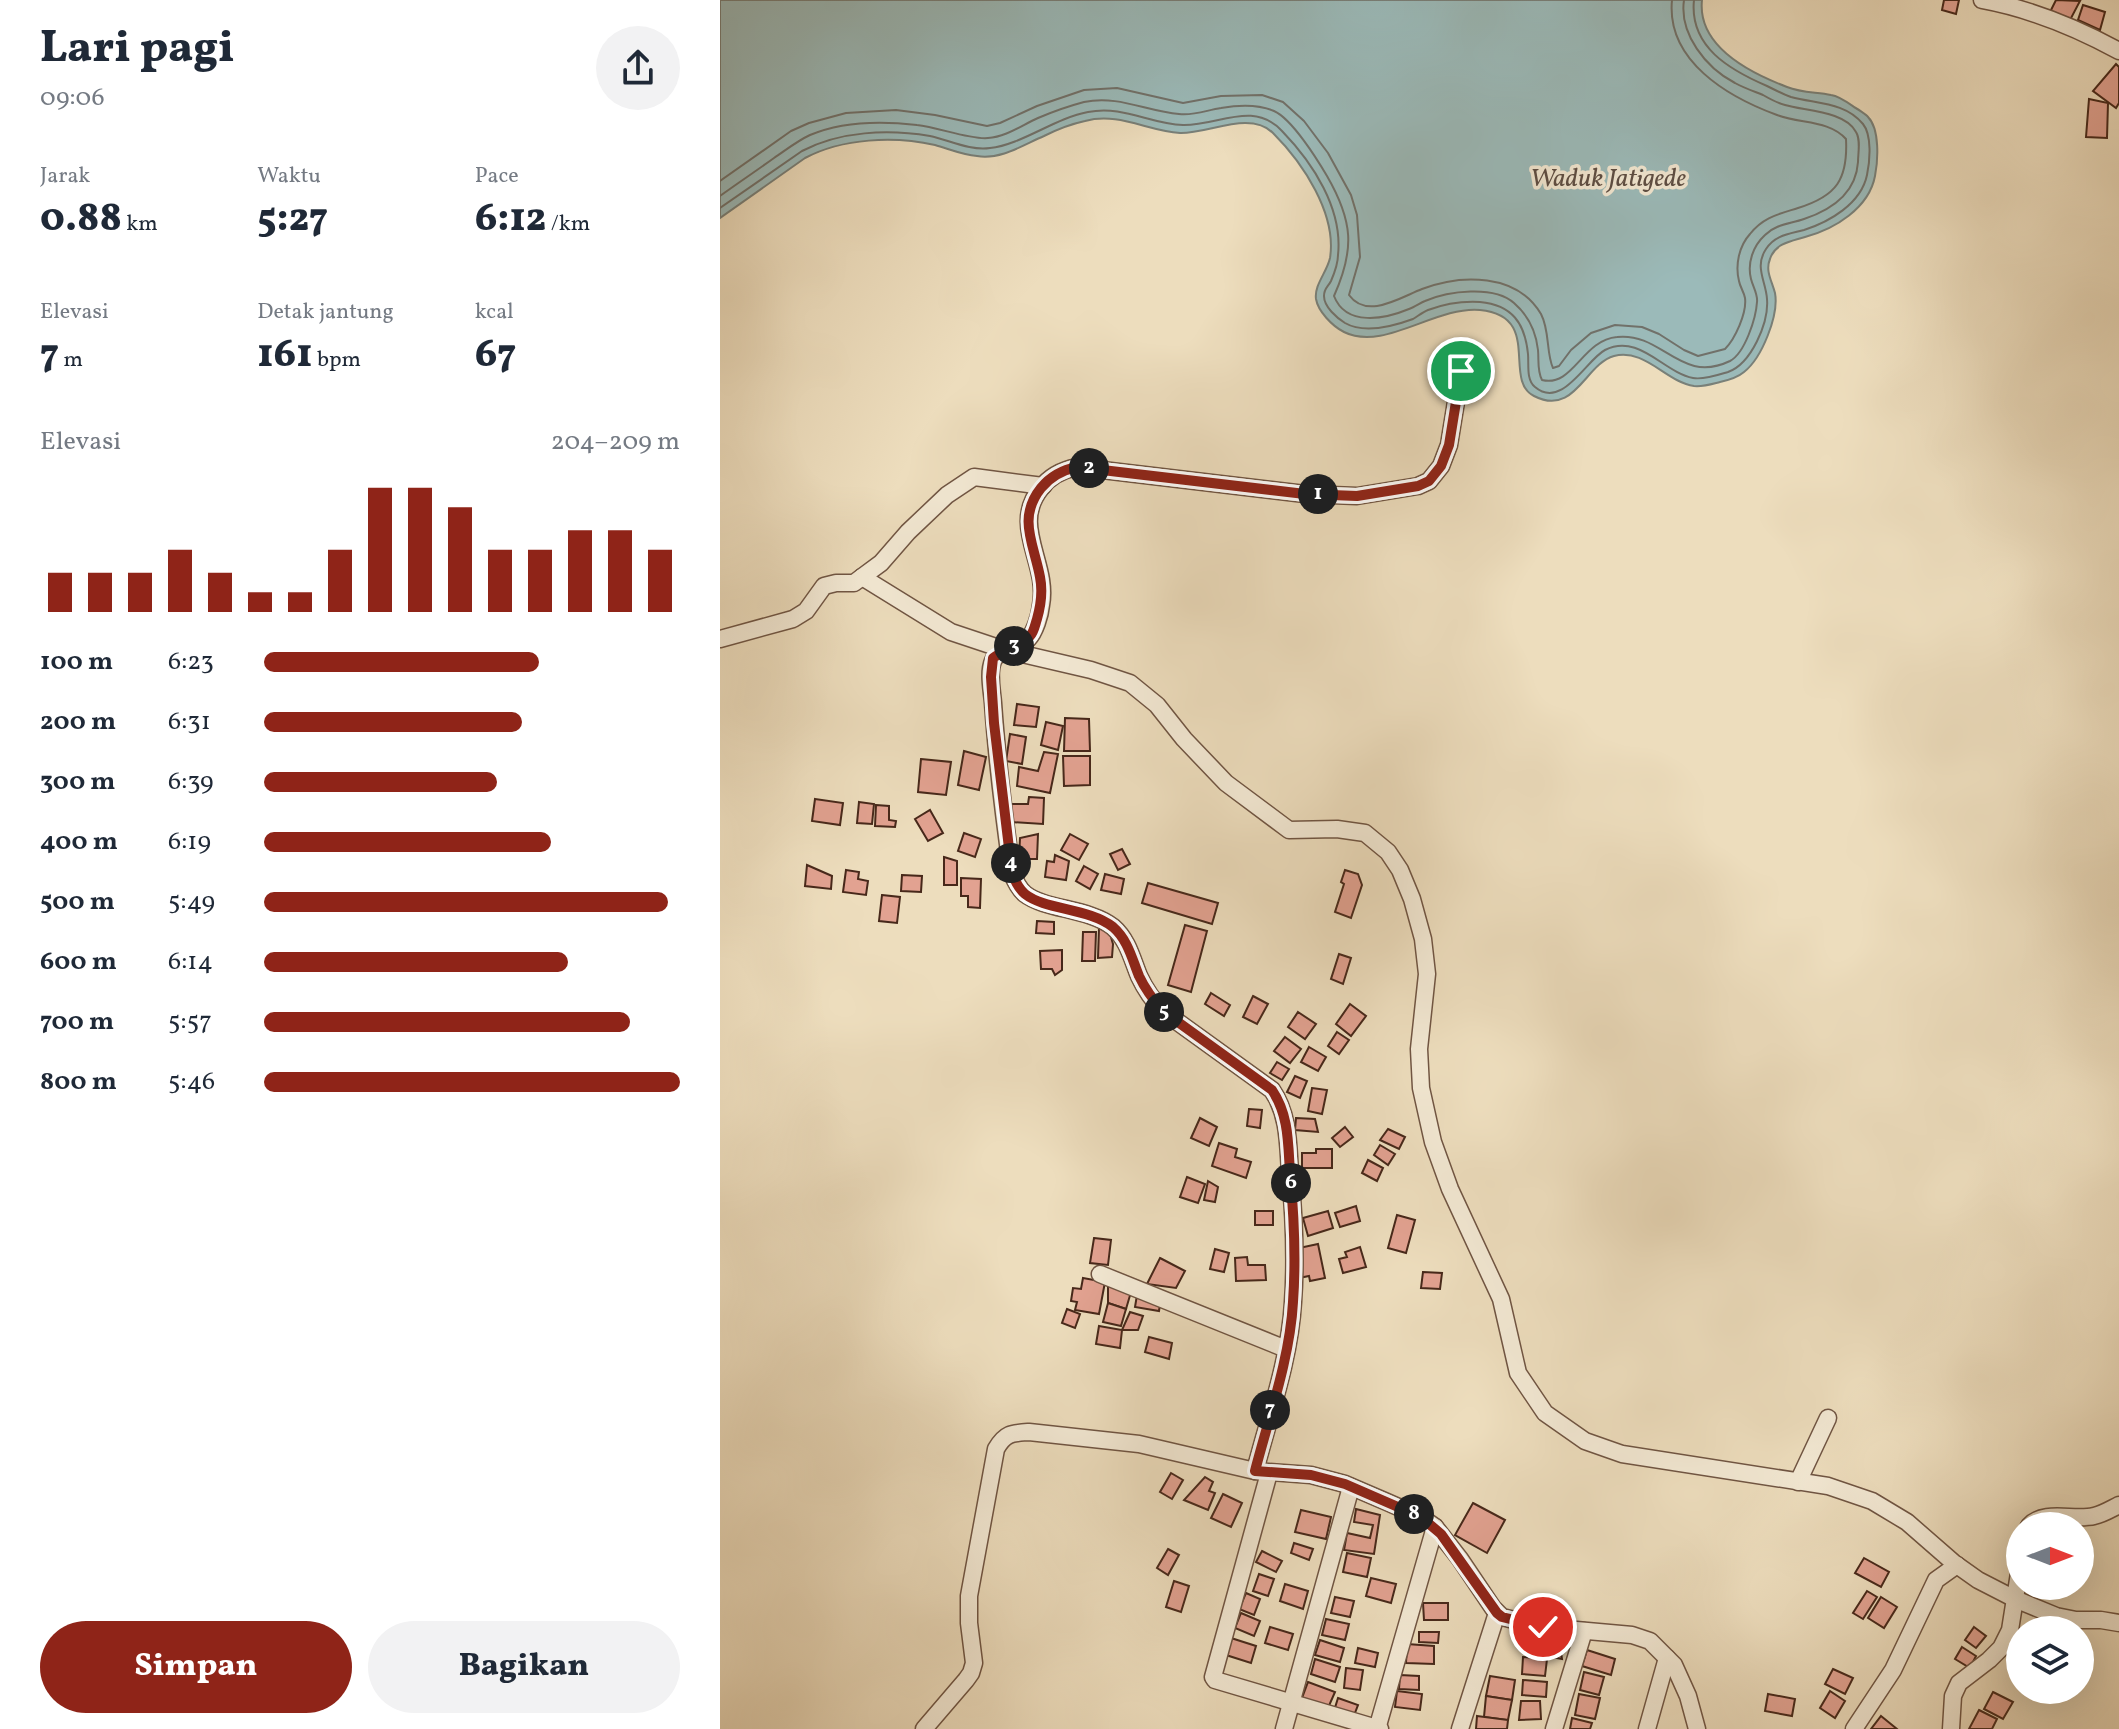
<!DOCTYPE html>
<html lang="id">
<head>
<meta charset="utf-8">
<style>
	:root { --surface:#fff; --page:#f2f2f3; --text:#1f2937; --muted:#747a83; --accent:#8f2418 }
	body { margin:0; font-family:Vollkorn,serif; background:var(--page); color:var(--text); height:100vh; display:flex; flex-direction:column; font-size:30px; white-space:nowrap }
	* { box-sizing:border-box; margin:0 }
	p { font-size:26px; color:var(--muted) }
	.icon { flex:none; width:44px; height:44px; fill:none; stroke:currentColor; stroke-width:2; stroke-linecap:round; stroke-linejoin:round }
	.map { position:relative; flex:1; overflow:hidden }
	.details { display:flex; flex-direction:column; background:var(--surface); width:720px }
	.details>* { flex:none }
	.needle { width:52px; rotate:90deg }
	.fabs { position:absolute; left:1286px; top:1512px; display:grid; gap:16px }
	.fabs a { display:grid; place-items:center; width:88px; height:88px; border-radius:50%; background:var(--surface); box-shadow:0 8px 32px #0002; font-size:40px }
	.pin { position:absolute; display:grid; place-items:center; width:68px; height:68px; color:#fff; margin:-34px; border:4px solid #fff; border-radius:50%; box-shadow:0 2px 8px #0007 }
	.km { position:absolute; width:40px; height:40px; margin:-20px; border-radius:50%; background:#222; color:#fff; font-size:22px; line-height:40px; text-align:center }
	.round { display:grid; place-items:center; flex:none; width:84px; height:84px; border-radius:42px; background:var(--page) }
	.headline { display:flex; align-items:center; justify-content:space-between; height:136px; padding:0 40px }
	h1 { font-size:44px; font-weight:800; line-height:60px }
	.metrics { display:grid; grid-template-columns:repeat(3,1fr); gap:12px; height:136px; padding:8px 40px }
	.metrics div { display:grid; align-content:center }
	.metrics b { font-size:40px; font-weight:800 }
	.metrics small { font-size:22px; font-weight:400 }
	.metrics p { font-size:22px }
	.chart { height:224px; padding:16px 40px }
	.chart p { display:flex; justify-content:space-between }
	.chart svg { width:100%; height:144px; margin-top:8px; stroke:var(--accent); stroke-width:6 }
	.cta { display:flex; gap:16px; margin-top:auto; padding:16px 40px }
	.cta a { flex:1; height:92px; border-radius:48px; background:var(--accent); color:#fff; font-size:32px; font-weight:800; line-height:92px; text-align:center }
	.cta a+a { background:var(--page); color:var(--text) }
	ul { padding:0 40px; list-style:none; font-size:26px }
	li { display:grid; grid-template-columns:128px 96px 1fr; align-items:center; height:60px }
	li i { height:20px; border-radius:10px; background:var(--accent) }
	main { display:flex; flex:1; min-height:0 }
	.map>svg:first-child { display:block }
</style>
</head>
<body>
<main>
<section class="details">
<div class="headline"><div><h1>Lari pagi</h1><p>09:06</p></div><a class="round"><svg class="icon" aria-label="share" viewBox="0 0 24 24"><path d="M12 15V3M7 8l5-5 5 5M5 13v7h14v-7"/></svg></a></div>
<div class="metrics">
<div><p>Jarak</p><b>0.88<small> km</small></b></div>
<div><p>Waktu</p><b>5:27</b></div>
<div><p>Pace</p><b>6:12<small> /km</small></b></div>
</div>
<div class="metrics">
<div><p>Elevasi</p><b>7<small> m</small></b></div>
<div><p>Detak jantung</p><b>161<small> bpm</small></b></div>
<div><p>kcal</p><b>67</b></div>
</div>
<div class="chart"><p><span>Elevasi</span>204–209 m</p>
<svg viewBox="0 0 160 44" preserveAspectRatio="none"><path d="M5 44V32M15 44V32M25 44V32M35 44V25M45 44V32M55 44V38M65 44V38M75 44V25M85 44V6M95 44V6M105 44V12M115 44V25M125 44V25M135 44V19M145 44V19M155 44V25"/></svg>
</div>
<ul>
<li><b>100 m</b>6:23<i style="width:66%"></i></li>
<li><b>200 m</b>6:31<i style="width:62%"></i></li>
<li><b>300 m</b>6:39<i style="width:56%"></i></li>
<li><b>400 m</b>6:19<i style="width:69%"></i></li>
<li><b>500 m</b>5:49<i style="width:97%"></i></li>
<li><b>600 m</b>6:14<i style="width:73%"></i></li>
<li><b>700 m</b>5:57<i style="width:88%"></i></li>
<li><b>800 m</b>5:46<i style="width:100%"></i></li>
</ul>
<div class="cta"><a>Simpan</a><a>Bagikan</a></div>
</section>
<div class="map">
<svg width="1399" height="1729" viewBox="0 0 1399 1729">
	<rect width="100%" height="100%" fill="#edddbd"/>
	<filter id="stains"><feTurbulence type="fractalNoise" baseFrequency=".0025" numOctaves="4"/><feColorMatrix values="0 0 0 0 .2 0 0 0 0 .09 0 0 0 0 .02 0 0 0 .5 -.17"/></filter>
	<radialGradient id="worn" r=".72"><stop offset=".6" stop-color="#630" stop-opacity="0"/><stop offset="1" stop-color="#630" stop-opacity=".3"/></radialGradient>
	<path fill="#9bbab9" stroke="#798079" stroke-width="2" d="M 0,0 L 982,0 C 977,47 1030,73 1067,87 C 1082,93 1096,92 1111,95 C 1119,96 1127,102 1134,107 C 1136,108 1147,115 1148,117 C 1160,129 1158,161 1155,176 C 1149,208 1115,229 1085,237 C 1072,241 1055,243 1050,259 C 1045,271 1052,281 1055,293 C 1059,315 1042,358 1024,372 C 1017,378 1009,380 1000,382 C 992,384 983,387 974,386 C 946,382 925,348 894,356 C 865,364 855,417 814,396 C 782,380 823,316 760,310 C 715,306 664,352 624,332 C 612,326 598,311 596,299 C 594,285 607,272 610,258 C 617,214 583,163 553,133 C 530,110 488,134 460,133 C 427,131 399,112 365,121 C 351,124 336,130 324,136 C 303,145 281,160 257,156 C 243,155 229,149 215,145 C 174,136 123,138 85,158 L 0,218 Z"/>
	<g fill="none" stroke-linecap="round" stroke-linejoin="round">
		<g stroke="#71716a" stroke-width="2">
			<path d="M 0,181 L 71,131 L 89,123 L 126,113 L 176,110 L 215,115 L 267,126 L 280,123 L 317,106 L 364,90 L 397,88 L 463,103 L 501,96 L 542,95 L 563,102 L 584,121 L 608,153 L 631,195 L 637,215 L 640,257 L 629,295 C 647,320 681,297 702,289 C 741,274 797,273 821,314 C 830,331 826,353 833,368 L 839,366 L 851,350 L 871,333 L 895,325 L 922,327 L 939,334 L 964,350 L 978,356 L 1005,349 C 1015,339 1027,313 1025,298 C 1024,292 1020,287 1019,281 C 1015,265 1019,246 1030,234 C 1043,217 1059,214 1078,208 C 1117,196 1128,179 1126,139 C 1109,120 1081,124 1057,115 C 1008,97 946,61 952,0"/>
			<path d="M 0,196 C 18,183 36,171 54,158 C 66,150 77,141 90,135 C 123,121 163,121 197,125 C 218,127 250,140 268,138 C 286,137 302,125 318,118 C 332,112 349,106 364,102 C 398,95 426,111 459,114 C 474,116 487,110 501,108 C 518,105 538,104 554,111 C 572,119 597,159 607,176 C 633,221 635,249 614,296 C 626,327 665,319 689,309 C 695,307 700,303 705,301 C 728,291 774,285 794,303 C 809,316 816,331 818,350 C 819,361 817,371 822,380 C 853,388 862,340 897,337 C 943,332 960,385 1010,361 C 1025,353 1036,318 1037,302 C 1038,294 1033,287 1031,279 C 1027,263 1033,246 1045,235 C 1056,224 1070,224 1084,219 C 1111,210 1136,193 1138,162 C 1138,153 1141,140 1136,132 C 1125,111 1085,111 1065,105 C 1057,103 1050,99 1043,95 C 1033,91 1024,88 1015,83 C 986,68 959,34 964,0"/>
			<path d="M 0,208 L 82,151 C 120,131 168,129 210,136 C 229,140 250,151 270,148 C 301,145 335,118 368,112 C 403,105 430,124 463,125 C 498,126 533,100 562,131 C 593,163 623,209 618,255 C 618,263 614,274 611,281 C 608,287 604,288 604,296 C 604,307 617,318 625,323 C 644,334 674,326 693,319 C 698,316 703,312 708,310 C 724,304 743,301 760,302 C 792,305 805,323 808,354 C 809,364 806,380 815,387 C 842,410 866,360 885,350 C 919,333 943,372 973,378 C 984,380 998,375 1008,372 C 1031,364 1049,323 1047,299 C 1046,281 1034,267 1046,249 C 1055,235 1069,234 1084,230 C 1109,222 1141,204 1147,175 C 1150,161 1152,135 1143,124 C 1125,102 1097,104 1071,97 C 1063,94 1055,90 1047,86 C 1010,70 969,47 974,0"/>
		</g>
	</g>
	<g fill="#e2a291" stroke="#47281a" stroke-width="2">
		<polygon points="1224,0 1239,0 1236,14 1222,10"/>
		<polygon points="1336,0 1360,1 1349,22 1330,12"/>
		<polygon points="1363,5 1385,12 1380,30 1358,20"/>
		<polygon points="1396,64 1399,67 1399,103 1396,108 1373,91"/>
		<polygon points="1369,99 1388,103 1387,138 1366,137"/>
		<polygon points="297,704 319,707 316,727 294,725"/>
		<polygon points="345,718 369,719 370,751 344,751"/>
		<polygon points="326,722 343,726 338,750 321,745"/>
		<polygon points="290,734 306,737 302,764 286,761"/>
		<polygon points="244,751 266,757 259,790 238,785"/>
		<polygon points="324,752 338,754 330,793 297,786 299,767 318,771"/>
		<polygon points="343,756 370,756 370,785 344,786"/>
		<polygon points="201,759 231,762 226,795 198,792"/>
		<polygon points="309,797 324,798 323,824 290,822 290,804 308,804"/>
		<polygon points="95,799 123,803 120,825 92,821"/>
		<polygon points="139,802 154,804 152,824 137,823"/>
		<polygon points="156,805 169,806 169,820 176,821 175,827 155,826"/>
		<polygon points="210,810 223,833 208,841 195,819"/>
		<polygon points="244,833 261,839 255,857 238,851"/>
		<polygon points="318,834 317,859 299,859 300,838"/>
		<polygon points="350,834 368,844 359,860 341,850"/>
		<polygon points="402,849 410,864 398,870 390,854"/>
		<polygon points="335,855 349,861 346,880 325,877 327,861 334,862"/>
		<polygon points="224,857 237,861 237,885 224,885"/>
		<polygon points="87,865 112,876 111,889 85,886"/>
		<polygon points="364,866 378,874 370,889 356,881"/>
		<polygon points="126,870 139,872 138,879 148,881 146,895 123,892"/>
		<polygon points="625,870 638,874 642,885 631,918 615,912 624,884 621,882"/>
		<polygon points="385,874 404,879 401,894 381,890"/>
		<polygon points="182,875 202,876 201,892 181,891"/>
		<polygon points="241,878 261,879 260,908 248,907 248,896 241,896"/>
		<polygon points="428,883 498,903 492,924 422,903"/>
		<polygon points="162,895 180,897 177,923 159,921"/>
		<polygon points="317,921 334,922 334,934 316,933"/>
		<polygon points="465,925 487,931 471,992 448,985"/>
		<polygon points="388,927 393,944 392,957 378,958 379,928"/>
		<polygon points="363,932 376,932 375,961 362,961"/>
		<polygon points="342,950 342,970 335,975 332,969 321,969 320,951"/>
		<polygon points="619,954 631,958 623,984 611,979"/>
		<polygon points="491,993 510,1005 504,1016 485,1004"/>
		<polygon points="533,996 548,1004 537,1024 523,1017"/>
		<polygon points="630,1004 646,1016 631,1036 616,1024"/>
		<polygon points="578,1012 596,1024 585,1039 568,1027"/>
		<polygon points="617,1032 629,1040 619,1054 608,1046"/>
		<polygon points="565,1037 581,1049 570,1063 554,1051"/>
		<polygon points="589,1047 606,1057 598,1071 581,1062"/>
		<polygon points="557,1062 569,1069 562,1080 550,1073"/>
		<polygon points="575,1076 587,1081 580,1098 567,1092"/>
		<polygon points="592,1088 607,1090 602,1114 588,1111"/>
		<polygon points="529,1109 542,1110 540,1128 527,1126"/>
		<polygon points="480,1118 497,1127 489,1146 471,1138"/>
		<polygon points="576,1118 595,1119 598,1132 575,1130"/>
		<polygon points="625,1127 633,1137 620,1147 612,1138"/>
		<polygon points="668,1129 685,1137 679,1149 660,1140"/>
		<polygon points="499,1143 517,1149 515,1157 531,1162 526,1178 492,1166"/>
		<polygon points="660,1145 675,1154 668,1165 654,1155"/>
		<polygon points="596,1149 612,1149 612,1168 582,1168 582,1153 596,1153"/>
		<polygon points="648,1160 663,1168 657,1181 642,1173"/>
		<polygon points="467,1177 485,1184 478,1203 460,1197"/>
		<polygon points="488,1181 498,1187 495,1202 484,1200"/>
		<polygon points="636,1206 640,1221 620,1227 615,1213"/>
		<rect x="535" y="1211" width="18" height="14"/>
		<polygon points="608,1211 613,1228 588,1236 583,1218"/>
		<polygon points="677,1215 695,1220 686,1253 668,1248"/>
		<polygon points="374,1238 391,1240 388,1265 370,1263"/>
		<polygon points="598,1244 605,1278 590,1281 589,1276 579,1278 579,1248"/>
		<polygon points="640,1247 646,1267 623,1273 619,1259 627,1257 625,1252"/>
		<polygon points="495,1249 509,1253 504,1272 490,1269"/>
		<polygon points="527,1257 528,1265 545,1265 546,1280 516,1281 515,1258"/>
		<polygon points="440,1258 465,1271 456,1288 427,1284"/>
		<polygon points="703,1272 722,1273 720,1289 701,1288"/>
		<polygon points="363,1278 385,1282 379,1314 355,1310 357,1302 351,1301 353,1288 361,1289"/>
		<polygon points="388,1285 411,1292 406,1309 388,1303"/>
		<polygon points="417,1295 441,1298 439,1311 415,1307"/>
		<polygon points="388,1303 406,1309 401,1326 383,1322"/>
		<polygon points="347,1309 360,1314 355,1328 342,1323"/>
		<polygon points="410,1312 423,1316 418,1330 402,1330"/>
		<polygon points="379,1326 402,1330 400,1348 376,1344"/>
		<polygon points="429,1337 452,1343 449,1359 425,1352"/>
		<polygon points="451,1473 463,1480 452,1499 440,1492"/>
		<polygon points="485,1477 493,1482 489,1491 495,1493 488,1510 464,1500"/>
		<polygon points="503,1494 522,1503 511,1527 491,1518"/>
		<polygon points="753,1503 785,1520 767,1553 735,1535"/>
		<polygon points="636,1509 660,1515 654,1554 624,1550 627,1533 650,1538 653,1525 634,1522"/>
		<polygon points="581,1510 611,1517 606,1539 575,1532"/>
		<polygon points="574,1543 593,1549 589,1560 571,1553"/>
		<polygon points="448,1549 459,1555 448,1575 437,1568"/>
		<polygon points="542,1551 562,1561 556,1572 536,1562"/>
		<polygon points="627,1553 651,1558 647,1577 623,1572"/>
		<polygon points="1144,1558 1169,1572 1161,1587 1135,1573"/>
		<polygon points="539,1574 554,1579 548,1596 533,1591"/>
		<polygon points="651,1578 676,1584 671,1603 646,1596"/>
		<polygon points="454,1581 469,1586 461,1612 446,1607"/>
		<polygon points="565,1584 588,1591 583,1609 560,1601"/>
		<polygon points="1147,1591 1157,1597 1143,1619 1133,1613"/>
		<polygon points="526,1593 540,1599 534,1615 519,1609"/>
		<polygon points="615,1597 634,1601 630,1617 611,1613"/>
		<polygon points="1161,1597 1177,1607 1164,1628 1148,1618"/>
		<polygon points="703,1603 728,1603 728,1620 704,1620"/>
		<polygon points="521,1613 540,1621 534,1636 515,1628"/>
		<polygon points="606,1619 629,1624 625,1640 602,1635"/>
		<polygon points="550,1627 573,1634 568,1650 545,1643"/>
		<polygon points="1254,1627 1266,1636 1256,1648 1245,1640"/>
		<polygon points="699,1632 719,1632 718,1643 699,1642"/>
		<polygon points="511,1638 536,1646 531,1663 506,1655"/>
		<polygon points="600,1640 624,1648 620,1662 595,1655"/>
		<polygon points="823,1643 840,1646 842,1659 821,1655"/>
		<polygon points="687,1644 714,1646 714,1664 686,1663"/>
		<polygon points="1242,1647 1256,1656 1250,1668 1235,1659"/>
		<polygon points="638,1648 658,1653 655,1667 635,1663"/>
		<polygon points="867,1650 895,1659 891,1675 862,1666"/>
		<polygon points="803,1657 827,1659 825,1676 802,1674"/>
		<polygon points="595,1659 620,1667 615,1682 591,1674"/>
		<polygon points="626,1668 643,1670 640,1690 624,1688"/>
		<polygon points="1113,1669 1133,1678 1125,1694 1105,1684"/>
		<polygon points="864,1672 884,1677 879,1695 860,1690"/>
		<polygon points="680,1675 699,1676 699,1690 679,1689"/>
		<polygon points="770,1676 795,1680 792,1700 766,1696"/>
		<polygon points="803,1680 827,1682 826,1697 802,1695"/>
		<polygon points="588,1682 615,1692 608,1708 582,1698"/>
		<polygon points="677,1691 702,1694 700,1710 675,1707"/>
		<polygon points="1110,1691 1125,1701 1115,1718 1100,1708"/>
		<polygon points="1273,1692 1293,1702 1283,1719 1264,1709"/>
		<polygon points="859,1694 880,1698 875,1719 855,1715"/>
		<polygon points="1048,1694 1075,1699 1072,1716 1045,1711"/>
		<polygon points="766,1696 792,1700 788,1720 764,1717"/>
		<polygon points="618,1698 638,1705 633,1718 614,1711"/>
		<polygon points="801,1701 820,1701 821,1719 799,1720"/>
		<polygon points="1259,1710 1277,1719 1272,1729 1249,1729"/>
		<polygon points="757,1716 788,1720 787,1729 756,1729"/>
		<polygon points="1161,1716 1177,1729 1151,1729"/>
		<polygon points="852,1718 872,1723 870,1729 850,1729"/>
	</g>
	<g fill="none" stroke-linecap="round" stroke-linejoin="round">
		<g stroke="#705543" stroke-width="19">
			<g id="minor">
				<path d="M 1262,0 C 1311,9 1355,27 1399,51"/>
				<polyline points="142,577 231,632 285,650 371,670 410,683 437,705 464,739 506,783 569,830 617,829 645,833 668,852 680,870 692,899 703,939 707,974 699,1049 701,1088 713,1142 730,1189 781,1299 798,1373 825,1413 865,1441 902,1454 1108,1486 1152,1501 1187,1522 1234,1563 1258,1580 1295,1599 1336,1616 1356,1620 1381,1620 1399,1623"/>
				<polyline points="0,639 73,619 86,611 104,586 116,583 134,583 142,577 161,563 188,532 227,495 254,477 323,486"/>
				<polyline points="380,1274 566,1349"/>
				<path d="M 535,1471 C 549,1417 570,1358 573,1302 C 576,1260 574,1215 570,1173 C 568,1144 569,1115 552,1090 L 444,1012 C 433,1001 426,991 419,976 C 412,959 408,940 393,927 C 369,908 326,910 305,894 C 299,889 295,881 292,873 C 284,817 277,760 273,703 C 272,690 268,673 273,661 C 278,647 299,648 308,639 C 315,632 320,615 321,605 C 329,563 290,526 321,488 C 330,476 342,470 357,467 L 585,494 L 637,496 L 698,486 L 709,481 L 721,466 L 729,445 L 741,371"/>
				<polyline points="549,1473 493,1677 495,1680 660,1729"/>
				<polyline points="1078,1482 1108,1418"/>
				<path d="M 1309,1526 C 1324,1509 1354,1521 1374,1516 C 1383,1514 1391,1509 1399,1505"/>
				<path d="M 204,1729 L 246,1680 L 251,1673 L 254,1663 L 249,1623 L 249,1596 L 276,1449 C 285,1433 292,1433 309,1432 L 419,1444 L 535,1471 L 591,1475 L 625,1484 L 667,1502 L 701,1517 L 715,1527 L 740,1559 L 773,1608 L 782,1617 L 823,1627 L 912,1635 L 930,1641 L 954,1665 L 968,1696 L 977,1729"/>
				<polyline points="564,1729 631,1487"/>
				<polyline points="657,1729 715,1527"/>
				<polyline points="740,1729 777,1613"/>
				<polyline points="834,1729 864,1631"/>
				<polyline points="927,1729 947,1658"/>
				<polyline points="1134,1729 1173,1670 1216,1580 1237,1565"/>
				<polyline points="1231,1729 1233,1696 1239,1683 1269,1660 1281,1648 1290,1630 1300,1567"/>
			</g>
		</g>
		<use href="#minor" stroke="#f3e9d4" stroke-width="16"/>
	</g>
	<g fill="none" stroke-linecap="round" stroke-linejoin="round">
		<g stroke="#fff" stroke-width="16">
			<path id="route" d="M 741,371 L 729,445 L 721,466 L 709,481 L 698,486 L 637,496 L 585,494 L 357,467 C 342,470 330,477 321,488 C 297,518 314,544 320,577 C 323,592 321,605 317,619 C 315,625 314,632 310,636 C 302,648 284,649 273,658 L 271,677 L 274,723 L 292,873 C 295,881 299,889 305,894 C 325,910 369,908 393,927 C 408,940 412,959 419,976 C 426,991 434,1001 444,1012 L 552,1090 C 569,1115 568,1143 570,1173 C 574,1215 576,1260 573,1302 C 570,1358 549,1417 535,1471 L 591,1475 L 625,1484 L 701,1517 L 721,1534 L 777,1613 L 782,1617 L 823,1627"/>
		</g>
		<use href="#route" stroke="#8f2418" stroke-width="10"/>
	</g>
	<g text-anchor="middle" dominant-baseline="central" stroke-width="7" stroke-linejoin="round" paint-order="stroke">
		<g font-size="26" font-style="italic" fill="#5c4c42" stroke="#f3e9d4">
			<text x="888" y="179">Waduk Jatigede</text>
		</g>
	</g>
	<rect width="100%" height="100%" filter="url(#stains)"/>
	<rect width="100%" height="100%" fill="url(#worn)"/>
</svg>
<div class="fabs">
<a><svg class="needle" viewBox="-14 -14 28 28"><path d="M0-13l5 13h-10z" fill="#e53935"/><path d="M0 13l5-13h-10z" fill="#747a83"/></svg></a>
<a><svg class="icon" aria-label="layers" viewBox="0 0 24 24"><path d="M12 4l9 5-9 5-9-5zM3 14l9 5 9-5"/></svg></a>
</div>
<div class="pin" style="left:741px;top:371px;background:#1e9e55"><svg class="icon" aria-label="arrive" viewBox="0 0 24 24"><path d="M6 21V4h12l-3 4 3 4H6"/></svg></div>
<div class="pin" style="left:823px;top:1627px;background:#d93025"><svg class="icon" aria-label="check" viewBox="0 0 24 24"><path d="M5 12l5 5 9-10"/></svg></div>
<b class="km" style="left:598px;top:494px">1</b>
<b class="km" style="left:369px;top:468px">2</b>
<b class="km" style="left:294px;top:646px">3</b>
<b class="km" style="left:291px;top:863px">4</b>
<b class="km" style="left:444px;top:1012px">5</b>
<b class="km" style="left:571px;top:1183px">6</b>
<b class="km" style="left:550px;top:1410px">7</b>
<b class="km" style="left:694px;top:1514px">8</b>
</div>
</main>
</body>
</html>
